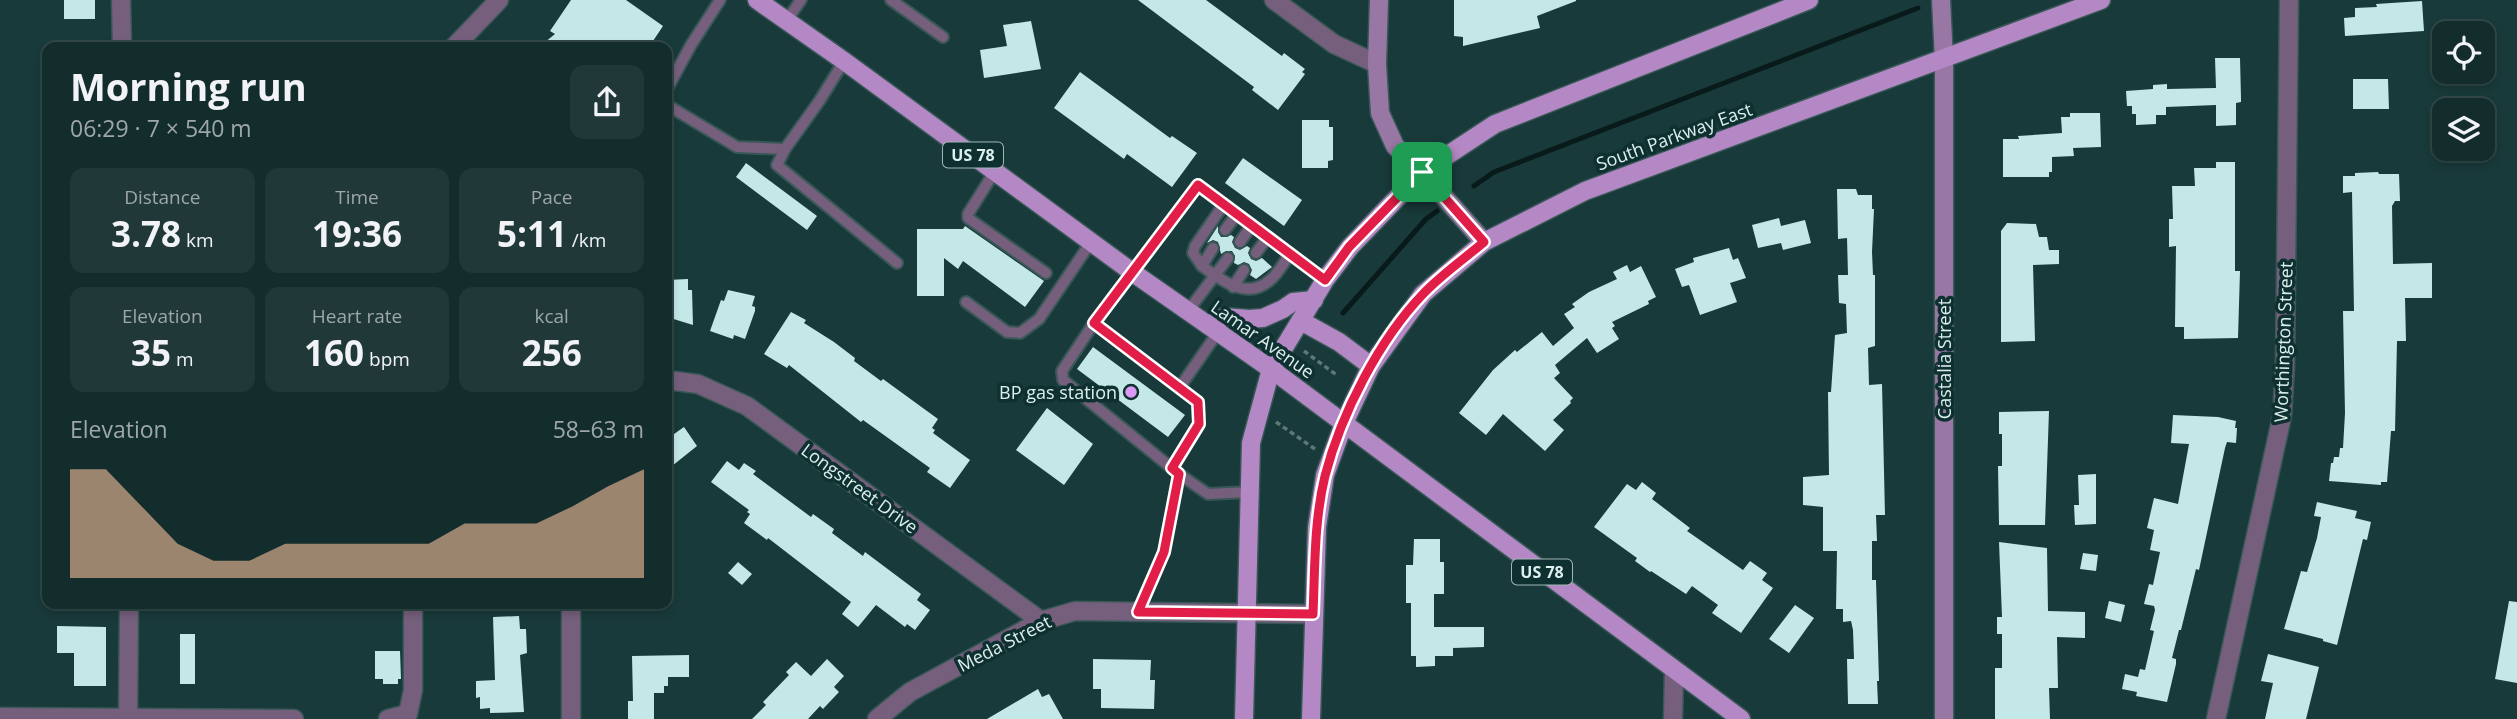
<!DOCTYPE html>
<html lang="en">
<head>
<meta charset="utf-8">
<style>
	:root { --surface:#132c2c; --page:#203838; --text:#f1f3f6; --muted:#9da7a9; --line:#324848; --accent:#d6ab8b }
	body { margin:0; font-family:"Open Sans",sans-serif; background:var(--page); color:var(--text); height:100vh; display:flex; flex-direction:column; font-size:26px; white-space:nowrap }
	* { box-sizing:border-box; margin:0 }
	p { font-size:23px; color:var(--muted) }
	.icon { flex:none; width:38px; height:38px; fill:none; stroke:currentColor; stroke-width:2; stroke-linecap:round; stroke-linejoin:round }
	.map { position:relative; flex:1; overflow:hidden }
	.panel { position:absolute; left:42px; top:42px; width:630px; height:567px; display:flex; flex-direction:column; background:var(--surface); border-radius:14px; box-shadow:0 4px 10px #0003,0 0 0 2px var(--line) }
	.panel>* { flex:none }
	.controls { position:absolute; left:2432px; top:21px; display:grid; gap:14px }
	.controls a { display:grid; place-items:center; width:63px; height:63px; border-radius:14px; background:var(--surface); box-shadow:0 4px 10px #0003,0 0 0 2px var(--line); font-size:35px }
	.pin { position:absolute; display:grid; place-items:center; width:60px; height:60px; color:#fff; margin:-30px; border-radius:14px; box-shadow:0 4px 10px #0006 }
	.round { display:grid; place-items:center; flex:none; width:74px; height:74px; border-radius:14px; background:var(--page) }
	.summary { display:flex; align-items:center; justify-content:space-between; height:119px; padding:0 28px }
	h1 { font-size:38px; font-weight:700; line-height:52px }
	.stats { display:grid; grid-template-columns:repeat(3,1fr); gap:10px; height:119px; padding:7px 28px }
	.stats div { display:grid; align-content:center; border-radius:14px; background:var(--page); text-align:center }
	.stats b { font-size:35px; font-weight:700 }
	.stats small { font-size:19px; font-weight:400 }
	.stats p { font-size:19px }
	.chart { height:196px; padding:14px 28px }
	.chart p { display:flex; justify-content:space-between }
	.chart svg { width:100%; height:126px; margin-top:7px; fill:var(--accent); opacity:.7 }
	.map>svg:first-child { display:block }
</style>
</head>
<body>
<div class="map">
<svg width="2517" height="719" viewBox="0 0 2517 719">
	<rect width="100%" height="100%" fill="#193a3a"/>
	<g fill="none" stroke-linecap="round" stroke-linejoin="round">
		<g stroke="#091a1a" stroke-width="5">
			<polyline points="1474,186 1494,172 1918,8"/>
			<polyline points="1343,313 1426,219 1437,211"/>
		</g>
	</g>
	<g fill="#c3e8e7">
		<rect x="64" y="0" width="31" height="19"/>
		<polygon points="571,0 626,0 663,26 649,47 539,47 555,34 550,31"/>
		<polygon points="1138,0 1206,0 1282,56 1284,53 1305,69 1302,72 1305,74 1278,110 1252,90 1254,87"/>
		<polygon points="1454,0 1576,0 1576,1 1537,16 1540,28 1463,46 1463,37 1454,36"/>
		<polygon points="2422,1 2424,31 2345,36 2344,18 2355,17 2355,8 2377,7 2376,4"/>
		<polygon points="1031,21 1041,69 984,78 980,50 1007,46 1003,25"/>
		<polygon points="2215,58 2240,58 2241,98 2241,102 2236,103 2236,125 2216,126 2216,105 2166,107 2166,115 2156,115 2156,124 2136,125 2136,114 2132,114 2132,106 2127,106 2126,91 2153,89 2153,85 2167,84 2167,89 2216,88"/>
		<polygon points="1080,72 1170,138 1172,136 1197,153 1172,187 1127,154 1124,159 1054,108"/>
		<polygon points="2353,79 2388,79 2389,109 2353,109"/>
		<polygon points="2070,113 2100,113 2101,147 2073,148 2074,156 2052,157 2052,172 2049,172 2049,177 2003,177 2003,139 2019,139 2018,136 2062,133 2061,117 2070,117"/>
		<polygon points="1302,120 1329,120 1329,127 1333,127 1333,160 1328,161 1328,168 1302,168"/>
		<polygon points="1243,158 1302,200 1284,226 1225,183"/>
		<polygon points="2216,162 2235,162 2235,271 2240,271 2238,338 2184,339 2184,327 2175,327 2176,246 2169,247 2169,219 2173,219 2172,186 2195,186 2194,168 2216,168"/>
		<polygon points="746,163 817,216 807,230 736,177"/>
		<polygon points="2378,172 2379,174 2399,174 2400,201 2395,201 2392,206 2393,264 2432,263 2432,298 2405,298 2406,341 2397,341 2395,431 2391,431 2387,482 2381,482 2381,485 2329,481 2331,463 2333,463 2334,457 2339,457 2340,448 2343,448 2345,413 2343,311 2354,311 2352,192 2343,193 2343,176 2355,176 2355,173"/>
		<polygon points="1837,189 1856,189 1858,195 1872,195 1872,209 1874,209 1872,252 1873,275 1875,275 1875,346 1868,348 1869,385 1882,384 1885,515 1876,515 1877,541 1872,541 1872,580 1876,580 1879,681 1877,681 1878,704 1848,704 1847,659 1854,659 1853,630 1851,621 1843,622 1843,609 1836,609 1837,551 1823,551 1823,507 1803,505 1803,477 1829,475 1828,392 1831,392 1835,335 1847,333 1846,304 1839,303 1838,275 1848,275 1847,238 1838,239"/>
		<polygon points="1779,218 1781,226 1805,220 1811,243 1783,250 1781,243 1758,248 1752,225"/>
		<polygon points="2007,223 2036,224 2039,237 2047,237 2049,250 2059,250 2059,264 2033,265 2035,341 2001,342 2001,231"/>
		<polygon points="965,226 1044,281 1025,307 963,261 958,269 944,258 944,296 917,296 917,229 963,229"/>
		<polygon points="1218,226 1218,232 1221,237 1227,237 1231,235 1234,237 1232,242 1235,248 1240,250 1247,246 1250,248 1248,253 1251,259 1256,261 1262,258 1272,267 1256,279 1250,275 1252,270 1249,264 1244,262 1238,265 1234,263 1235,256 1232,251 1226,251 1221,254 1218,242 1213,240 1207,243"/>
		<polygon points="1729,248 1733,260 1738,258 1746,278 1730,283 1737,302 1700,315 1689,285 1682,287 1675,269 1694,262 1693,258"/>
		<polygon points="1627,265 1630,272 1641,266 1656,297 1648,301 1649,304 1612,322 1615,326 1612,328 1619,339 1597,353 1587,338 1555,365 1560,373 1554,378 1573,398 1570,401 1571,403 1553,420 1564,430 1545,451 1503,414 1486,435 1459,413 1493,370 1515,350 1517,352 1542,332 1553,346 1574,328 1564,314 1575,307 1572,304 1589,292 1617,279 1613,272"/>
		<polygon points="688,279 688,290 692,290 693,325 667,317 667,280"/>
		<polygon points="728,290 755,296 752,306 755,307 755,311 745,339 734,335 733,339 710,331 721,300 724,301"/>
		<polygon points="791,312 806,320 804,323 834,342 855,358 854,361 881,381 883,379 938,419 932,428 935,430 933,433 970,460 950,488 927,472 930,468 863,420 861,422 789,365 787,368 764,354"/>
		<polygon points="1093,347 1185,415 1168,437 1077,369"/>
		<polygon points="1047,408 1093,444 1064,485 1016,450"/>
		<polygon points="2049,411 2045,525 1999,525 1998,466 2002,466 2002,434 1999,434 1999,412"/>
		<polygon points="2173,415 2218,417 2236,421 2235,428 2237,428 2236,443 2227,442 2225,448 2199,570 2196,569 2181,630 2179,630 2172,658 2176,659 2176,664 2167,702 2136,696 2137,692 2122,689 2125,674 2138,677 2140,669 2145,670 2154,631 2150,630 2155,610 2154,606 2144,604 2149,584 2153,585 2160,552 2150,550 2154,530 2147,528 2154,498 2178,504 2189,444 2171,443"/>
		<polygon points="684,427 697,446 667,470 667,439"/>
		<polygon points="727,461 739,470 744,463 756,471 753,474 811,517 813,514 834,529 832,533 863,556 865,552 921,594 917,600 930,610 915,630 907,624 905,627 876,605 858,627 842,614 851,602 768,538 767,540 744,523 750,514 747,512 749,510 711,482"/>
		<polygon points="2096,474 2096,524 2075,525 2074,505 2079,505 2078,475"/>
		<polygon points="1642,482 1656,493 1652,499 1690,528 1687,531 1743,570 1750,561 1767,573 1762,580 1773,588 1741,633 1712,613 1718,605 1692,586 1686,594 1651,571 1650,572 1635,561 1637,558 1594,527 1627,484 1636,490"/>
		<polygon points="2317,502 2357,511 2355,518 2371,522 2367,540 2363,539 2337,645 2323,641 2323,639 2284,629 2301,571 2307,572 2317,538 2321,517 2314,516"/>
		<polygon points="1414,539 1440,539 1440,562 1444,562 1444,594 1434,594 1434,627 1484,627 1484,647 1453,648 1453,656 1435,656 1435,666 1416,667 1416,656 1411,656 1411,603 1406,603 1406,565 1413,565"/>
		<polygon points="1999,542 2047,548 2048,611 2085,612 2085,638 2057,637 2058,688 2049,688 2050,719 1995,719 1995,668 2002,668 2002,634 1997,634 1997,617 2002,617"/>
		<polygon points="2083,553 2098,555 2096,571 2080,569"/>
		<polygon points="738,562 752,574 742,585 728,573"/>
		<polygon points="2109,601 2125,605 2121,622 2105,618"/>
		<polygon points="2509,601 2517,602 2517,683 2495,679"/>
		<polygon points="1795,605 1814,618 1789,653 1769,639"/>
		<polygon points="519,616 520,629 526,629 527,653 520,655 524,712 490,713 490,708 480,709 480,697 476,698 476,681 495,680 493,617"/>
		<polygon points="57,626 106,627 106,686 74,686 74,653 57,653"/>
		<rect x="180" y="634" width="15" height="50"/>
		<polygon points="375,651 400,651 401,679 398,679 398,684 383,684 383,679 375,679"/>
		<polygon points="2268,654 2319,667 2306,719 2265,719 2273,683 2261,681"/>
		<polygon points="689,655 689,677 668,677 668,686 664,686 664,693 654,693 654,719 628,719 628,701 633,701 632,656"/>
		<polygon points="827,659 844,676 834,687 839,692 823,709 820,706 808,719 752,719 766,705 763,702 789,675 786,672 796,662 811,676"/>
		<polygon points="1093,659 1151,660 1150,680 1155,680 1154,709 1101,708 1101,689 1093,689"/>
		<polygon points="1038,689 1042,697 1049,694 1063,719 987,719"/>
	</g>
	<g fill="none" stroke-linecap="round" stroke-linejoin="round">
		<g stroke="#385757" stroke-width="14">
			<g id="lane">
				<polyline points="891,0 943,37"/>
				<polyline points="787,20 801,0"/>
				<polyline points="667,89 691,45 720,0"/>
				<polyline points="667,105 737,147 785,149 820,100 844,61"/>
				<polyline points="785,149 777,165 897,263"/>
				<polyline points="995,171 968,214 968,218 1046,273"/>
				<polyline points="1225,230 1237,214"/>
				<polyline points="1240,242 1252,225"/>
				<path d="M 1213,248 L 1202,266 C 1221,280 1247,301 1270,280 C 1278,274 1284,262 1290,254"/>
				<polyline points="1256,253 1268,237"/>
				<polyline points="1202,266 1193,253 1195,246 1224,204"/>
				<polyline points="1233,287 1244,270"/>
				<polyline points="966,302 1007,332 1020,333 1039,319 1091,242"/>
				<polyline points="1188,311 1228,258"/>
				<polyline points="1094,323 1198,402 1199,424 1172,468"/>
				<polyline points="1180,387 1218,332"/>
				<polyline points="1249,492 1208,494 1179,474 1063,380 1062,371 1094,323 1198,185 1325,280"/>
				<polyline points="1138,612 1164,552 1179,474"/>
			</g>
		</g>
		<g stroke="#385757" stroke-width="21">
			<g id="street">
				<polyline points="121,0 122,47"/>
				<polyline points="1274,0 1334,44 1377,64"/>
				<polyline points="454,47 499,0"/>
				<polyline points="667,380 698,384 747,406 1041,621"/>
				<polyline points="571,604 571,719"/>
				<polyline points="0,717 294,719"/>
				<polyline points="128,718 129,604"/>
				<polyline points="388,719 408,714 413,690 413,604"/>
				<polyline points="877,719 910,692 1041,621 1075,611 1313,614"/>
				<polyline points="1673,719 1674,670"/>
				<polyline points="2216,719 2282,416 2285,366 2289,0"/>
			</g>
		</g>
		<g stroke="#385757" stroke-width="21">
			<g id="secondary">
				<polyline points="1379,0 1377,64 1380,113 1395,146 1422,172 1484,242"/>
				<polyline points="1941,0 1944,60 1944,719"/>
			</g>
		</g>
		<g stroke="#385757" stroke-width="21">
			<g id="primary">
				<polyline points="757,0 844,61 1132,272 1271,369 1741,719"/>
				<polyline points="1301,321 1339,342 1371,366"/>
				<polyline points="1208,325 1224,317 1249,319 1263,318 1283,309 1293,302 1314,300"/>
				<polyline points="1244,719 1251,443 1271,369 1325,280 1350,247 1422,172 1495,124 1809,0"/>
				<polyline points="1311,719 1317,527 1325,475 1344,423 1371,366 1423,294 1484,242 1585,191 2101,0"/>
			</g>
		</g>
		<g stroke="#5c7878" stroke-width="3.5" stroke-dasharray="5 3.5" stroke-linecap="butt">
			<polyline points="1304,351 1338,376"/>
			<polyline points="1276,422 1315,449"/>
		</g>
		<use href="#lane" stroke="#755f7c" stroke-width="10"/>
		<use href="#street" stroke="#755f7c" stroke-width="18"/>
		<use href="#secondary" stroke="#9977a5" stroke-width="18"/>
		<use href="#primary" stroke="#b488c4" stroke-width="18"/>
	</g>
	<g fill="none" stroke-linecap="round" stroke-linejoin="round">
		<g stroke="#fff" stroke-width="14">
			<path id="route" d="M 1422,172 L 1484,242 C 1464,259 1441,275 1423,294 C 1379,340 1341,414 1325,476 C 1314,521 1315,568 1313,614 L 1138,612 L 1164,552 L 1179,474 L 1172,468 L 1199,424 L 1198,402 L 1094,323 L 1198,185 L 1325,280 L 1349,247 Z"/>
		</g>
		<use href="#route" stroke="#e11d48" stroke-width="9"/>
	</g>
	<circle fill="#dc99f4" stroke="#0e3030" stroke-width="2.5" cx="1131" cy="392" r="7"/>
	<g text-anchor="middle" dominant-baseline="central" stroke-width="7" stroke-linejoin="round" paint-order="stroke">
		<g fill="#0e3030" stroke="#9fb6b6" stroke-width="2">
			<rect x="943" y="142.5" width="60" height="25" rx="5"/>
			<rect x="1512" y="559.5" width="60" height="25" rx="5"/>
		</g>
		<g font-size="16" font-weight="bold" fill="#ddefef">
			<text x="973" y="155">US 78</text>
			<text x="1542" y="572">US 78</text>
		</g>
		<g font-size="18" fill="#ddefef" stroke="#0e3030">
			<text transform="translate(1674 136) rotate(-20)">South Parkway East</text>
			<text transform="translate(1263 339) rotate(35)">Lamar Avenue</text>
			<text transform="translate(2283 342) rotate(-88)">Worthington Street</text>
			<text transform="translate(1944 359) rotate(-90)">Castalia Street</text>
			<text transform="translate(860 488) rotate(36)">Longstreet Drive</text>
			<text transform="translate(1004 643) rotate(-27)">Meda Street</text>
		</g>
		<g font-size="18" fill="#ddefef" stroke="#0e3030" text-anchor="end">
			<text x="1117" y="392">BP gas station</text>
		</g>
	</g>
</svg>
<div class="controls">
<a><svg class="icon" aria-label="locate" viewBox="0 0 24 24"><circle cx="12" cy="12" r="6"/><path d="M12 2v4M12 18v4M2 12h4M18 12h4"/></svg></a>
<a><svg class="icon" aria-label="layers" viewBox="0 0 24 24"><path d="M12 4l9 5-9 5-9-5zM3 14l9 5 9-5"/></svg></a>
</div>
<div class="pin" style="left:1422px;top:172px;background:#1e9e55"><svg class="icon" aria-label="arrive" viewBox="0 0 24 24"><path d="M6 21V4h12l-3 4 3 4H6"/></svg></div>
<section class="panel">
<div class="summary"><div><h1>Morning run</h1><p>06:29 · 7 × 540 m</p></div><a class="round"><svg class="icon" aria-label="share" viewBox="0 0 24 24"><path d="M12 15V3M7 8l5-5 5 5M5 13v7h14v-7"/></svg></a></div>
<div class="stats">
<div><p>Distance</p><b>3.78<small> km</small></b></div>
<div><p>Time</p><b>19:36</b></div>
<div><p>Pace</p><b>5:11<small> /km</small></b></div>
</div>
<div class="stats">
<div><p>Elevation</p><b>35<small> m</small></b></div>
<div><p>Heart rate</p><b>160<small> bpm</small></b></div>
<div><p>kcal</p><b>256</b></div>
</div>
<div class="chart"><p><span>Elevation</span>58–63 m</p>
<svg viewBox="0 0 160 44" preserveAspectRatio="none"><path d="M0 44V6L10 6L20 19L30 32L40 38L50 38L60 32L70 32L80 32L90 32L100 32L110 25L120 25L130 25L140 19L150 12L160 6V44z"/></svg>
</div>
</section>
</div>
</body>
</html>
